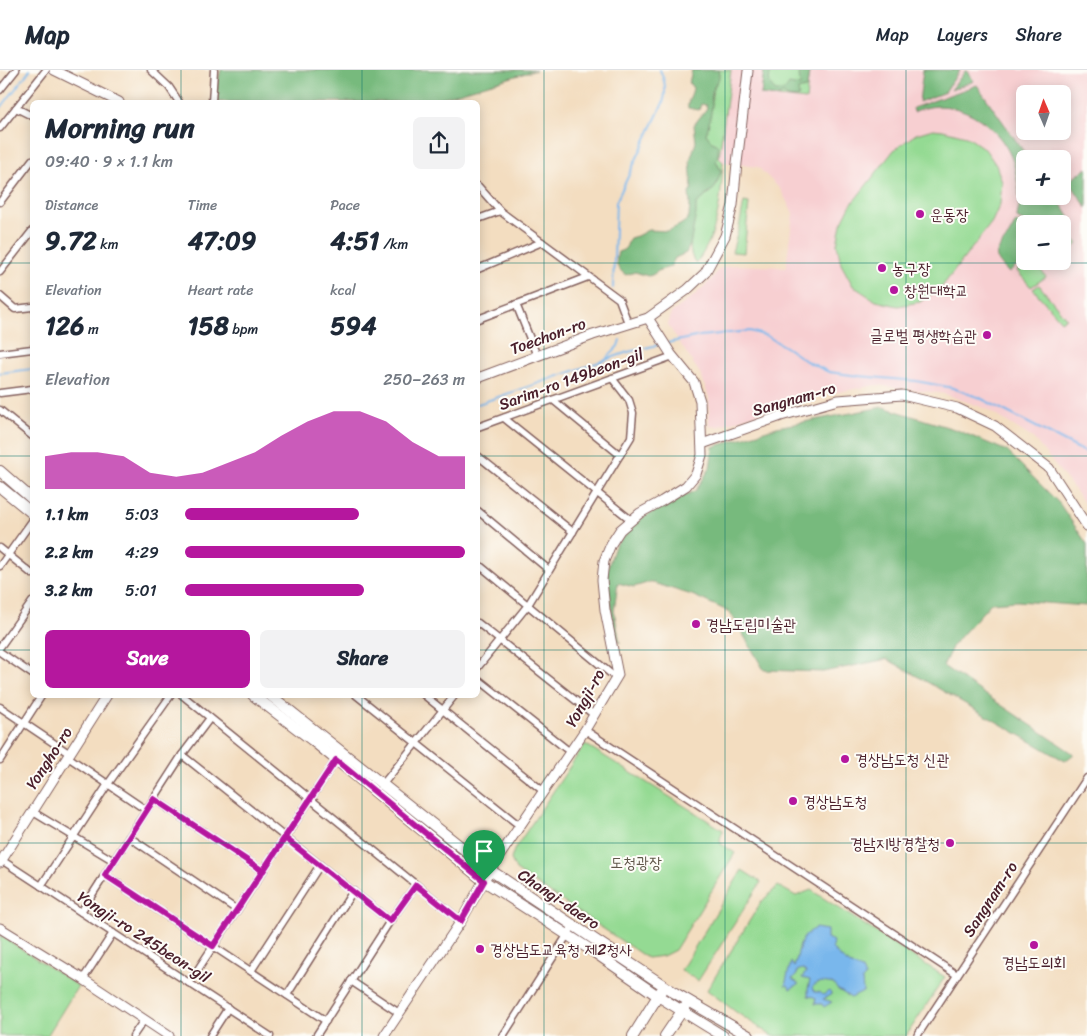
<!DOCTYPE html>
<html lang="en">
<head>
<meta charset="utf-8">
<style>
	:root { --surface:#fff; --page:#f2f2f3; --text:#1f2937; --muted:#747a83; --line:#e0e1e3; --accent:#b5179e }
	body { margin:0; font-family:Sriracha,"Poor Story",sans-serif; background:var(--page); color:var(--text); height:100vh; display:flex; flex-direction:column; font-size:19px; white-space:nowrap }
	* { box-sizing:border-box; margin:0 }
	p { font-size:16px; color:var(--muted) }
	.icon { flex:none; width:28px; height:28px; fill:none; stroke:currentColor; stroke-width:2; stroke-linecap:round; stroke-linejoin:round }
	.map { position:relative; flex:1; overflow:hidden }
	.side { position:absolute; left:30px; top:30px; width:450px; height:598px; display:flex; flex-direction:column; background:var(--surface); border-radius:8px; box-shadow:0 2px 12px #0003 }
	.side>* { flex:none }
	.needle { width:32px; rotate:358deg }
	.controls { position:absolute; left:1016px; top:15px; display:grid; gap:10px }
	.controls a { display:grid; place-items:center; width:55px; height:55px; border-radius:8px; background:var(--surface); box-shadow:0 2px 12px #0003; font-size:25px }
	.pin { position:absolute; display:grid; place-items:center; width:42px; height:42px; color:#fff; margin:-51px -21px; border-radius:50% 50% 50% 0; rotate:-45deg; box-shadow:0 0 5px #0007 }
	.pin .icon { rotate:45deg }
	.round { display:grid; place-items:center; flex:none; width:52px; height:52px; border-radius:8px; background:var(--page) }
	.summary { display:flex; align-items:center; justify-content:space-between; height:85px; padding:0 15px }
	h1 { font-size:28px; font-weight:800; line-height:38px }
	.stats { display:grid; grid-template-columns:repeat(3,1fr); gap:8px; height:85px; padding:5px 15px }
	.stats div { display:grid; align-content:center }
	.stats b { font-size:25px; font-weight:800 }
	.stats small { font-size:14px; font-weight:400 }
	.stats p { font-size:14px }
	.chart { height:140px; padding:10px 15px }
	.chart p { display:flex; justify-content:space-between }
	.chart svg { width:100%; height:90px; margin-top:5px; fill:var(--accent); opacity:.7 }
	.primary-button { display:flex; gap:10px; margin-top:auto; padding:10px 15px }
	.primary-button a { flex:1; height:58px; border-radius:8px; background:var(--accent); color:#fff; font-size:20px; font-weight:800; line-height:58px; text-align:center }
	.primary-button a+a { background:var(--page); color:var(--text) }
	ul { padding:0 15px; list-style:none; font-size:16px }
	li { display:grid; grid-template-columns:80px 60px 1fr; align-items:center; height:38px }
	li i { height:12px; border-radius:6px; background:var(--accent) }
	header { display:flex; align-items:center; gap:30px; box-sizing:border-box; height:70px; padding:0 25px; background:var(--surface); border-bottom:1px solid var(--line) }
	header strong { font-size:24px }
	nav { display:flex; gap:28px; margin-inline-start:auto; font-size:18px }
	.map>svg:first-child { display:block }
</style>
</head>
<body>
<header>
<strong>Map</strong>
<nav><a>Map</a><a>Layers</a><a>Share</a></nav>
</header>
<div class="map">
<svg width="1087" height="966" viewBox="0 0 1087 966">
	<rect width="100%" height="100%" fill="#fdfcf7"/>
	<filter id="ink" filterUnits="userSpaceOnUse"><feTurbulence type="fractalNoise" baseFrequency=".02" numOctaves="2"/><feDisplacementMap in="SourceGraphic" scale="10" xChannelSelector="R" yChannelSelector="G"/><feConvolveMatrix kernelMatrix="1 2 1 2 8 2 1 2 1" color-interpolation-filters="sRGB"/></filter>
	<filter id="wash" filterUnits="userSpaceOnUse"><feTurbulence type="fractalNoise" baseFrequency=".0096" numOctaves="4" result="noise"/><feDisplacementMap in="SourceGraphic" scale="20" xChannelSelector="R" yChannelSelector="G"/><feGaussianBlur stdDeviation="1.12" result="paint"/><feColorMatrix in="noise" values="0 0 0 0 0 0 0 0 0 0 0 0 0 0 0 0 0 1.4 0 .05"/><feComposite in="paint" operator="in"/></filter>
	<g filter="url(#wash)">
		<rect width="100%" height="100%" fill="#f3ddc0"/>
		<path fill="#f7cfd1" fill-rule="evenodd" d="M 731,0 L 1087,0 L 1087,437 L 1075,420 L 1034,369 L 987,339 L 945,324 L 876,315 L 806,328 L 717,357 L 709,356 L 709,328 L 701,305 L 668,255 L 671,243 L 691,228 L 710,211 L 717,201 L 723,197 L 737,195 L 786,197 L 793,143 L 780,119 L 758,97 L 723,92 L 719,88 ZM 1025,24 L 1062,24 L 1062,61 L 1025,61 ZM 1025,89 L 1062,89 L 1062,126 L 1025,126 ZM 1025,154 L 1062,154 L 1062,191 L 1025,191 Z"/>
		<g fill="#94da93" stroke="#6f7c5f">
			<path d="M 718,0 L 731,0 L 719,88 L 723,92 C 721,127 719,164 696,193 C 685,181 693,161 695,147 C 696,143 695,139 696,135 C 697,131 702,130 705,127 C 706,126 715,117 716,116 C 718,112 719,106 721,101 L 716,91 L 718,86 L 712,73 L 706,64 L 712,34 L 712,25 L 713,19 L 719,4 Z"/>
			<polygon points="764,0 809,0 806,30 761,25"/>
			<polygon points="933,59 943,60 966,66 985,79 996,95 1002,112 1000,134 992,152 941,218 920,232 898,236 876,231 853,216 841,194 837,174 841,154 850,136 894,80 916,64"/>
			<polygon points="744,132 749,133 744,183 732,182 739,157"/>
			<polygon points="1067,161 1078,174 1063,188 1063,165"/>
			<polygon points="1028,191 1034,191 1046,207 1031,217 1017,201"/>
			<polygon points="1039,215 1066,248 1061,251 1033,219"/>
			<polygon points="585,674 723,760 720,769 721,774 735,783 675,880 663,886 647,888 516,800 511,789 514,780"/>
			<polygon points="742,800 761,812 698,911 681,900"/>
			<polygon points="778,816 796,826 811,820 945,907 906,966 772,966 736,942 707,920 761,832"/>
			<polygon points="0,865 78,916 47,966 0,966"/>
		</g>
		<g fill="#77ba7d" stroke="#606c54">
			<polygon points="221,0 536,0 428,32 215,32 212,31"/>
			<path d="M 692,0 L 718,0 C 721,11 717,10 713,19 C 710,24 712,30 712,35 C 711,45 709,55 706,64 L 712,72 L 715,73 L 718,76 L 718,86 L 716,91 L 721,101 L 716,116 L 713,120 L 709,122 L 703,129 L 698,132 L 696,135 L 696,144 L 690,175 L 686,183 L 675,188 L 670,197 L 660,200 L 652,205 L 648,206 L 635,202 L 626,205 C 616,198 615,193 618,182 C 628,179 626,176 630,168 L 637,166 L 648,160 L 668,161 L 680,155 L 687,150 L 689,146 L 690,133 L 689,123 L 692,119 L 690,90 L 696,72 L 694,55 L 707,38 L 706,35 L 701,34 L 699,40 L 688,38 C 687,31 692,25 693,18 L 689,13 Z"/>
			<path d="M 764,0 L 772,0 C 768,9 768,15 776,21 L 784,21 L 789,14 L 800,16 C 801,11 797,5 801,0 L 807,0 L 809,2 L 807,17 L 805,18 L 798,20 L 799,26 L 796,28 L 788,27 L 783,24 L 776,27 L 761,25 Z"/>
			<polygon points="923,0 960,0 945,22 919,32"/>
			<polygon points="966,0 974,11 951,20"/>
			<path d="M 977,15 L 1029,89 L 1025,89 L 1025,126 L 1055,126 L 1070,147 L 1063,154 L 1028,154 L 1017,148 C 1017,145 1018,141 1019,137 C 1020,124 1017,108 1014,95 C 1004,59 962,28 925,38 C 921,39 917,40 914,42 L 913,38 Z"/>
			<polygon points="1087,98 1087,138 1069,111"/>
			<path d="M 1016,152 L 1025,156 L 1025,188 L 1009,203 C 994,187 992,187 1006,169 C 1010,164 1013,157 1016,152 Z"/>
			<polygon points="883,337 957,360 1007,381 1059,433 1087,474 1087,536 1017,531 991,533 953,575 943,596 1074,684 1065,691 887,589 823,602 764,600 730,542 692,525 650,512 634,517 618,513 614,541 620,573 614,565 607,500 615,476 640,449 696,420 710,398 713,377 777,357"/>
		</g>
		<path fill="#79b7ec" stroke="#626b8c" d="M 815,858 L 827,860 L 827,868 L 833,871 L 832,878 C 841,889 849,895 862,900 L 865,907 L 862,910 L 863,922 L 851,928 L 837,919 L 834,914 C 825,913 818,909 812,918 L 815,922 L 820,922 L 823,925 L 829,921 L 832,924 L 823,929 L 832,932 L 824,937 L 822,934 L 815,934 L 816,929 L 814,927 L 808,926 L 808,919 L 810,910 L 802,908 L 806,902 L 802,899 L 797,901 L 797,905 L 792,909 L 799,914 L 790,919 L 788,915 L 785,916 L 787,907 L 791,892 L 794,897 C 798,887 798,874 805,866 C 808,863 812,860 815,858 Z"/>
		<g fill="none" stroke-linecap="round" stroke-linejoin="round">
			<g stroke="#79b7ec" stroke-width="2">
				<polyline points="0,39 30,0"/>
				<path d="M 613,218 L 616,132 L 663,33 C 667,21 665,10 660,0"/>
				<polyline points="667,273 700,266 750,261 767,266 787,278 806,291 829,302 859,306 916,311 953,318 980,328 1083,381 1087,382"/>
				<polyline points="607,288 618,276 620,270"/>
				<polyline points="0,303 32,299"/>
				<polyline points="478,334 628,282 662,274"/>
			</g>
		</g>
	</g>
	<g filter="url(#ink)">
		<g fill="none" stroke-linecap="round" stroke-linejoin="round">
			<g stroke="#85625f" stroke-width="9">
				<g id="street">
					<polyline points="151,0 169,17 179,32"/>
					<polyline points="0,20 16,0"/>
					<polyline points="212,32 214,0"/>
					<polyline points="16,38 32,46"/>
					<polyline points="0,58 46,0"/>
					<polyline points="478,116 500,141 619,229 628,253"/>
					<polyline points="0,132 32,90"/>
					<polyline points="478,149 500,141"/>
					<polyline points="478,199 542,172"/>
					<polyline points="0,202 32,161"/>
					<polyline points="0,226 15,239 32,237"/>
					<polyline points="516,234 537,286"/>
					<polyline points="478,249 588,207"/>
					<polyline points="0,283 32,279"/>
					<polyline points="0,323 32,319"/>
					<polyline points="553,330 620,385"/>
					<polyline points="0,340 32,366"/>
					<polyline points="504,348 631,450"/>
					<polyline points="478,357 673,286"/>
					<polyline points="478,386 573,462"/>
					<polyline points="478,441 549,500"/>
					<polyline points="0,478 32,504"/>
					<polyline points="478,494 616,608"/>
					<polyline points="0,496 32,451"/>
					<polyline points="478,553 594,645"/>
					<polyline points="0,577 32,532"/>
					<polyline points="0,582 32,604"/>
					<polyline points="478,597 528,535 631,367 633,343 629,330 612,308"/>
					<polyline points="478,609 570,682"/>
					<polyline points="182,625 461,851"/>
					<polyline points="356,625 520,756"/>
					<polyline points="424,625 543,721"/>
					<polyline points="0,637 70,684"/>
					<polyline points="585,660 957,905"/>
					<polyline points="182,685 390,851"/>
					<polyline points="68,687 146,740"/>
					<polyline points="0,690 42,625"/>
					<polyline points="383,714 455,625"/>
					<polyline points="154,729 263,801"/>
					<polyline points="33,742 114,791"/>
					<polyline points="129,767 237,840"/>
					<polyline points="0,789 270,966"/>
					<polyline points="105,805 326,951"/>
					<polyline points="41,816 108,714 171,625"/>
					<polyline points="81,842 182,685 210,648"/>
					<polyline points="251,901 320,795"/>
					<polyline points="83,909 113,863"/>
					<polyline points="351,911 399,943"/>
					<polyline points="189,913 338,687"/>
					<polyline points="287,925 353,821"/>
					<polyline points="133,966 144,950"/>
					<polyline points="210,966 228,938"/>
					<polyline points="316,966 390,851 416,815"/>
					<polyline points="503,966 573,856"/>
					<polyline points="917,966 1087,708"/>
				</g>
			</g>
			<g stroke="#85625f" stroke-width="11">
				<g id="secondary">
					<polyline points="54,0 119,32"/>
					<polyline points="478,308 593,265 648,248 687,220 705,203 725,166 733,135 737,93 748,1"/>
					<polyline points="702,374 781,346 838,330 902,325 957,338 995,356 1049,398 1087,456"/>
					<polyline points="0,793 107,625"/>
					<polyline points="0,858 83,909 169,966"/>
					<polyline points="384,966 461,851 490,800 585,660 618,605 605,540 602,510 604,491 611,474 620,460 640,443 662,431 686,416 696,404 702,385 700,331 694,312 671,284 648,248"/>
				</g>
			</g>
			<g stroke="#85625f" stroke-width="12">
				<g id="primary">
					<polyline points="0,401 32,429"/>
					<polyline points="0,417 32,443"/>
					<polyline points="253,625 312,670 484,811 594,882 658,926 723,966"/>
					<polyline points="270,625 490,800 675,923 749,966"/>
					<polyline points="633,966 661,921"/>
					<polyline points="665,966 682,941 686,936"/>
				</g>
			</g>
			<use href="#street" stroke="#fff" stroke-width="6"/>
			<use href="#secondary" stroke="#fff" stroke-width="9"/>
			<use href="#primary" stroke="#fff" stroke-width="10"/>
		</g>
	</g>
	<g fill="none" stroke-linecap="round" stroke-linejoin="round" filter="url(#ink)">
		<g stroke="#fff" stroke-width="10">
			<path id="route" d="M 484,811 L 461,851 L 416,815 L 390,851 L 285,768 L 263,801 L 154,729 L 105,805 L 213,876 C 254,814 295,752 336,690 L 484,811"/>
		</g>
		<use href="#route" stroke="#b5179e" stroke-width="6"/>
	</g>
	<path fill="none" stroke="#0f766e" stroke-width="1" stroke-opacity="0.55" d="M 181,0 L 181,32M 362,0 L 362,32M 544,0 L 544,966M 725,0 L 725,966M 906,0 L 906,966M 0,193 L 32,193M 478,193 L 1087,193M 0,386 L 32,386M 478,386 L 1087,386M 0,580 L 32,580M 478,580 L 1087,580M 181,625 L 181,966M 362,625 L 362,966M 0,773 L 1087,773"/>
	<g fill="#b5179e" stroke="#fdfcf7" stroke-width="2">
		<circle cx="920" cy="144" r="5"/>
		<circle cx="882" cy="198" r="5"/>
		<circle cx="894" cy="220" r="5"/>
		<circle cx="987" cy="265" r="5"/>
		<circle cx="696" cy="554" r="5"/>
		<circle cx="845" cy="689" r="5"/>
		<circle cx="793" cy="731" r="5"/>
		<circle cx="950" cy="773" r="5"/>
		<circle cx="1034" cy="875" r="5"/>
		<circle cx="480" cy="879" r="5"/>
	</g>
	<g text-anchor="middle" dominant-baseline="central" stroke-width="4" stroke-linejoin="round" paint-order="stroke">
		<g font-size="16" fill="#4a1f2b" stroke="#fdfcf7" text-anchor="start">
			<text x="930" y="144">운동장</text>
			<text x="892" y="198">농구장</text>
			<text x="904" y="220">창원대학교</text>
			<text x="977" y="265" text-anchor="end">글로벌 평생학습관</text>
			<text x="706" y="554">경남도립미술관</text>
			<text x="855" y="689">경상남도청 신관</text>
			<text x="803" y="731">경상남도청</text>
			<text x="940" y="773" text-anchor="end">경남지방경찰청</text>
			<text x="490" y="879">경상남도교육청 제2청사</text>
			<text x="1034" y="892" text-anchor="middle">경남도의회</text>
		</g>
		<g font-size="16" fill="#4a1f2b" stroke="#fdfcf7">
			<text transform="translate(548 266) rotate(-20)">Toechon-ro</text>
			<text transform="translate(571 309) rotate(-20)">Sarim-ro 149beon-gil</text>
			<text transform="translate(794 329) rotate(-16)">Sangnam-ro</text>
			<text transform="translate(585 628) rotate(-61)">Yongji-ro</text>
			<text transform="translate(49 688) rotate(-57)">Yongho-ro</text>
			<text transform="translate(559 829) rotate(34)">Changi-daero</text>
			<text transform="translate(990 829) rotate(-57)">Sangnam-ro</text>
			<text transform="translate(144 867) rotate(33)">Yongji-ro 245beon-gil</text>
		</g>
		<g font-size="16" fill="#60574a" stroke="#fdfcf7">
			<text x="636" y="792">도청광장</text>
		</g>
	</g>
</svg>
<div class="controls">
<a><svg class="needle" viewBox="-14 -14 28 28"><path d="M0-13l5 13h-10z" fill="#e53935"/><path d="M0 13l5-13h-10z" fill="#747a83"/></svg></a>
<a>+</a>
<a>−</a>
</div>
<div class="pin" style="left:484px;top:811px;background:#1e9e55"><svg class="icon" aria-label="arrive" viewBox="0 0 24 24"><path d="M6 21V4h12l-3 4 3 4H6"/></svg></div>
<section class="side">
<div class="summary"><div><h1>Morning run</h1><p>09:40 · 9 × 1.1 km</p></div><a class="round"><svg class="icon" aria-label="share" viewBox="0 0 24 24"><path d="M12 15V3M7 8l5-5 5 5M5 13v7h14v-7"/></svg></a></div>
<div class="stats">
<div><p>Distance</p><b>9.72<small> km</small></b></div>
<div><p>Time</p><b>47:09</b></div>
<div><p>Pace</p><b>4:51<small> /km</small></b></div>
</div>
<div class="stats">
<div><p>Elevation</p><b>126<small> m</small></b></div>
<div><p>Heart rate</p><b>158<small> bpm</small></b></div>
<div><p>kcal</p><b>594</b></div>
</div>
<div class="chart"><p><span>Elevation</span>250–263 m</p>
<svg viewBox="0 0 160 44" preserveAspectRatio="none"><path d="M0 44V28L10 26L20 26L30 28L40 36L50 38L60 36L70 31L80 26L90 18L100 11L110 6L120 6L130 11L140 21L150 28L160 28V44z"/></svg>
</div>
<ul>
<li><b>1.1 km</b>5:03<i style="width:62%"></i></li>
<li><b>2.2 km</b>4:29<i style="width:100%"></i></li>
<li><b>3.2 km</b>5:01<i style="width:64%"></i></li>
</ul>
<div class="primary-button"><a>Save</a><a>Share</a></div>
</section>
</div>
</body>
</html>
